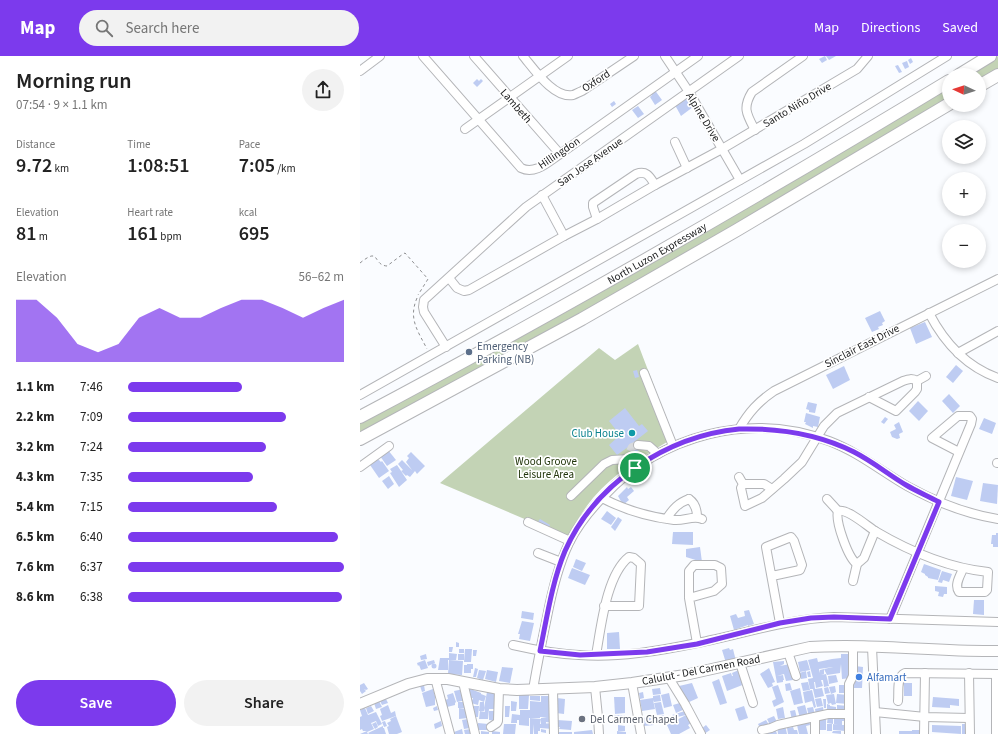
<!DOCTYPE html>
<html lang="en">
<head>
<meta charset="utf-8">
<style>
	:root { --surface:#fff; --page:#f2f2f2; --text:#222; --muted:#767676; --accent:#7c3aed }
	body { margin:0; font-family:"Source Sans 3",sans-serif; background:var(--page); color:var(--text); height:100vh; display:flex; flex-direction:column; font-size:15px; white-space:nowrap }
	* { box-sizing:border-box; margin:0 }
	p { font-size:13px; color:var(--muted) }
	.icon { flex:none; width:22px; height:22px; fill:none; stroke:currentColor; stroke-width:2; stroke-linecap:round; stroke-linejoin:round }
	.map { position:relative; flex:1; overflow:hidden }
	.details { display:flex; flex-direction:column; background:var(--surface); width:360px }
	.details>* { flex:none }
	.needle { width:26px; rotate:274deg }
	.fabs { position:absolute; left:582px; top:12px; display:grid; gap:8px }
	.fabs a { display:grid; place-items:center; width:44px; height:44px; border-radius:50%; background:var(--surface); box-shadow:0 2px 6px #0003; font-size:20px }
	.pin { position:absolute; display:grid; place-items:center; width:34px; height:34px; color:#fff; margin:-17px; border:2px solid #fff; border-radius:50%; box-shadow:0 1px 4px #0007 }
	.round { display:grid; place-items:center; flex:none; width:42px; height:42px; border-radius:21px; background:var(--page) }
	.headline { display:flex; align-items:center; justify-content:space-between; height:68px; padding:0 16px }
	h1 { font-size:22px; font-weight:600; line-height:30px }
	.stats { display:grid; grid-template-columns:repeat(3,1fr); gap:6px; height:68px; padding:4px 16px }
	.stats div { display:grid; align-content:center }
	.stats b { font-size:20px; font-weight:600 }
	.stats small { font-size:11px; font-weight:400 }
	.stats p { font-size:11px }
	.chart { height:112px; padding:8px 16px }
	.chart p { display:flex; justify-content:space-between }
	.chart svg { width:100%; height:72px; margin-top:4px; fill:var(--accent); opacity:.7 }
	.cta { display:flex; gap:8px; margin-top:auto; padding:8px 16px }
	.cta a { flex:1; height:46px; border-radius:24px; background:var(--accent); color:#fff; font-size:16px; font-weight:600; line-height:46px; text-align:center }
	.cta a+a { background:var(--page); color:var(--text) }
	ul { padding:0 16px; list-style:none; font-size:13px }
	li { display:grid; grid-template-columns:64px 48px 1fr; align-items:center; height:30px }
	li i { height:10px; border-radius:5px; background:var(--accent) }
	header { display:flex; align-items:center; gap:24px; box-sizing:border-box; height:56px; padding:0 20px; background:var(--accent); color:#fff }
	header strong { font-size:19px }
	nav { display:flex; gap:22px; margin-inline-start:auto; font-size:14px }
	.search { width:280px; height:36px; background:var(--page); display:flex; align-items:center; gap:10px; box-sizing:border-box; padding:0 14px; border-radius:22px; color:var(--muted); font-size:15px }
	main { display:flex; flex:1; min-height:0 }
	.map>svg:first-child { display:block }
</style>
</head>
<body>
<header>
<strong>Map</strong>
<div class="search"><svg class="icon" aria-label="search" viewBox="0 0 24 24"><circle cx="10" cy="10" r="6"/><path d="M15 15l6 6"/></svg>Search here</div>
<nav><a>Map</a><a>Directions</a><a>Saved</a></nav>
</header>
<main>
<section class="details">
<div class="headline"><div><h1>Morning run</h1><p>07:54 · 9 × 1.1 km</p></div><a class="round"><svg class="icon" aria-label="share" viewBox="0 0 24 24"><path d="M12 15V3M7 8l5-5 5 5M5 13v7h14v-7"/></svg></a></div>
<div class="stats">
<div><p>Distance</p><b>9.72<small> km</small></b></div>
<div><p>Time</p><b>1:08:51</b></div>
<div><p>Pace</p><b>7:05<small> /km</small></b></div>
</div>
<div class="stats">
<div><p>Elevation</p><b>81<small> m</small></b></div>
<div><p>Heart rate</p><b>161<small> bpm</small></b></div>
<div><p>kcal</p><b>695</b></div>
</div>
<div class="chart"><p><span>Elevation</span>56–62 m</p>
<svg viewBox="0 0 160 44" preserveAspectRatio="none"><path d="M0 44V6L10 6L20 17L30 33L40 38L50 33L60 17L70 11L80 17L90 17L100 11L110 6L120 6L130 11L140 17L150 11L160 6V44z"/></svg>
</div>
<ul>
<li><b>1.1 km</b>7:46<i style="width:53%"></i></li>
<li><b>2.2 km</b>7:09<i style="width:73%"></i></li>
<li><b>3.2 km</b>7:24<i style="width:64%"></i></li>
<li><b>4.3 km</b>7:35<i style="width:58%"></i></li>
<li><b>5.4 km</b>7:15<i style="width:69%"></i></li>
<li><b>6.5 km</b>6:40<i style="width:97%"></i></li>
<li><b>7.6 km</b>6:37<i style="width:100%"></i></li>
<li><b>8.6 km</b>6:38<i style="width:99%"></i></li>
</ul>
<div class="cta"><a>Save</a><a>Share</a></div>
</section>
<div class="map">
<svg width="638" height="678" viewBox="0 0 638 678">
	<rect width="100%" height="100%" fill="#fafcff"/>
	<g fill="#c3d3b5">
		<polygon points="638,0 638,14 619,26 619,19 607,19"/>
		<polygon points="589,30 589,44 319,204 0,381 0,365"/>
		<path d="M 278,288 L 307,364 L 312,383 C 283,400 254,417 233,442 C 223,454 215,468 207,481 L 80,427 L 239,292 L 255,304 Z"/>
	</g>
	<g fill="#beccf2">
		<polygon points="465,0 467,4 462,7 459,3"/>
		<polygon points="466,0 476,0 469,4"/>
		<polygon points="551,2 553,6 550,8 548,4"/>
		<polygon points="547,5 549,11 545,13 542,7"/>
		<polygon points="538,9 542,16 539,17 535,10"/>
		<polygon points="117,23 119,25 121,23 123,25 117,31 113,27"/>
		<polygon points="294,33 302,44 295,49 290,41 292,39 289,35"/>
		<polygon points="326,41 333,51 321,60 315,49"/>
		<polygon points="254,45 256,48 252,51 250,48"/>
		<polygon points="278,50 284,58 278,62 272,54"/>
		<polygon points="520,255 525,265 522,267 523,269 518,271 519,273 512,276 505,262"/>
		<polygon points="565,266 572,281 556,288 550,272"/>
		<polygon points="596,309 603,315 593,327 586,321"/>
		<polygon points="484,310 490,324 473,333 466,319"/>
		<polygon points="277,314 279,321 275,322 273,315"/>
		<polygon points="589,338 600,350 593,357 582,345"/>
		<polygon points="558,345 568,355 559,365 549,355"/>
		<polygon points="448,346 457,348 455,357 449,356 449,354 446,353"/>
		<polygon points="265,352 279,370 282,368 288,375 274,386 280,393 274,398 268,391 257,399 249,389 260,379 249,365"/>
		<polygon points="446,357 460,361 458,371 453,370 453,372 445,368 446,366 444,366"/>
		<polygon points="525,361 528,363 524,368 521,366"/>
		<polygon points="624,362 636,367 632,378 619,373"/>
		<polygon points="539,366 543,376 539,378 540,382 537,383 532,381 530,376 536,373 534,369"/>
		<polygon points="28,394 36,404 27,410 20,400"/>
		<polygon points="51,396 65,410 57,418 55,415 50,421 47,419 46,420 41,415 43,414 38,408 42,404 52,414 46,406 49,402 47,400"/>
		<polygon points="17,402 21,406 22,405 29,415 19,422 8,406"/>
		<polygon points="37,409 47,424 39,431 30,417 32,416 30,413"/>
		<polygon points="29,420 34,428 28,433 22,425"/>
		<polygon points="596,421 613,425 607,444 591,440"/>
		<polygon points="623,427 638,429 637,448 620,445"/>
		<polygon points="267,431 268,433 271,431 274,435 267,441 269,444 263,449 258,440"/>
		<polygon points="247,455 256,462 251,469 241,463"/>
		<polygon points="258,461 262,464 255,475 251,471"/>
		<polygon points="180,463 190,469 188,473 177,467"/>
		<polygon points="313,476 333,476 333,489 312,488"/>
		<polygon points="636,477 638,477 638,491 633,491 633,488 631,488 632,479 636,479"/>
		<polygon points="340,491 342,506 326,501 326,493"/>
		<polygon points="216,503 226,507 222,515 213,511"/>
		<polygon points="564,508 581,514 578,524 568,522 568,521 565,519 565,518 561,516"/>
		<polygon points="212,512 230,519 225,529 208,522"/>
		<polygon points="582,515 592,518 589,526 583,524 582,527 578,526"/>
		<polygon points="575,530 587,531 587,538 584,538 583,541 578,540 579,536 575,535"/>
		<polygon points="614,544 624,544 624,559 613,558"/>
		<polygon points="389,554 394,568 388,570 388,569 374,574 370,560 376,558 378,562 385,560 384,555"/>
		<polygon points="162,555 174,557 173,564 161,562"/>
		<polygon points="162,565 174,567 170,585 159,583 160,578 158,578"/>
		<polygon points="259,576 260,593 247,593 247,577"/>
		<polygon points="96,586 99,587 99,591 96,591"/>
		<polygon points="89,591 93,591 92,596 89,596"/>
		<polygon points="369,592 370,594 373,593 376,605 366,607 362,594"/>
		<rect x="99" y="593" width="5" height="4"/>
		<polygon points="105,593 112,593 111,606 104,606"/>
		<polygon points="113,594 117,594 116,600 113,600"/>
		<polygon points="89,597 97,598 96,604 88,604 88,614 78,614 80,602 89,602"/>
		<polygon points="66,598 67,603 61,604 60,600"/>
		<rect x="98" y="598" width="6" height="6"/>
		<polygon points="481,598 492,598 491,622 482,623 481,608 480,617 467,619 464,613 473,611 459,613 460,617 460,614 464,613 464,618 461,619 466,618 469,630 464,631 463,624 461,624 463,630 456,632 455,626 454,626 455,633 462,632 464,640 455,642 453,633 450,633 448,623 453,622 448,604 457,602 458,606 472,603 481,602"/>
		<polygon points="65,604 68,612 61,614 59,609 58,610 57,607"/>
		<polygon points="74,604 75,607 68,610 67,606"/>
		<polygon points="89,604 103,605 102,619 88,618"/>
		<polygon points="447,604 450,614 440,616 438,606"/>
		<polygon points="424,605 424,608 420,610 430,608 433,624 426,625 424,618 417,620 423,619 424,624 423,624 423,626 417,627 413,606"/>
		<circle cx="74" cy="610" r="2.5"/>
		<polygon points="107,608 113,608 113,613 111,613 111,617 104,617 104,609 107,609"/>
		<polygon points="495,610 503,611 502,632 494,632"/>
		<polygon points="142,611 153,612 150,627 139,625"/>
		<polygon points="115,612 118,613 116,621 113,621"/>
		<polygon points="409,612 415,626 412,627 413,630 408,632 400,618"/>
		<polygon points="381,613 385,628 367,635 362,620 371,617 372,620 373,620 372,617"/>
		<polygon points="119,614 126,615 123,624 117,622"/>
		<polygon points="127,614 138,616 136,626 125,623"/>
		<polygon points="446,615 447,622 441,623 439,617"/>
		<polygon points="450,615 451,621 448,621 447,616"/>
		<polygon points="476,619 478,626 469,628 468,620"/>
		<polygon points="359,623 367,647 360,649 352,626"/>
		<polygon points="448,626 450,634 443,635 441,627"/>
		<polygon points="4,627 8,633 6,634 4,633 6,635 2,638 0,635 0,629"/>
		<polygon points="332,627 338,642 327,647 319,630"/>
		<polygon points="430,627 432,634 426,635 425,628"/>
		<rect x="544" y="627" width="8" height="13"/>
		<polygon points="64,629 65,635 62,636 60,630"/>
		<polygon points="418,629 424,646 414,651 412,645 416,643 412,631"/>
		<polygon points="479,629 489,629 488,637 479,637"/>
		<polygon points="475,630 476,636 471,638 469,631"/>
		<polygon points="468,631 470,637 465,638 464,632"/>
		<polygon points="108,632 121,637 121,638 126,640 124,646 119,644 118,649 111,647 113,642 109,642"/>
		<polygon points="300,632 301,638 293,639 292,633"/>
		<polygon points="440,632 443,647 434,649 430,635"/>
		<polygon points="73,633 75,640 75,649 66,651 62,637"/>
		<polygon points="104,633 107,644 97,646 94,635"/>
		<polygon points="452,634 456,651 454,652 452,645 445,647 443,636"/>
		<polygon points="127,636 136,638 134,653 129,653 128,663 119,663 120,655 125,656 124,652"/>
		<polygon points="283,636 284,642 280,643 279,637"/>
		<polygon points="93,637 96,646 95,647 95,649 87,651 85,644 88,643 87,639"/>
		<polygon points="309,637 312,650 304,652 301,639"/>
		<polygon points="159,638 169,639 168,653 159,653"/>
		<polygon points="474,638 476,648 472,649 471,647 468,648 466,639"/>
		<polygon points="477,638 488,639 488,648 476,647"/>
		<polygon points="300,639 301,645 294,646 293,644 295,653 282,655 280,644 293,642 293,640"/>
		<polygon points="170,640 180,640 180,645 170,644"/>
		<polygon points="181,640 192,640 193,667 186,666 186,668 181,668 181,662 187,661 180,661 180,662 169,662 169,670 159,669 159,664 157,664 157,667 151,667 152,658 160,659 160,654 170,654 170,645 181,646"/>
		<polygon points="254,641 265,641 265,657 255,658"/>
		<polygon points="573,641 599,643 599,650 590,649 590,652 572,651"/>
		<polygon points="197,642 205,643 204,658 196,657"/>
		<polygon points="461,642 463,650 457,651 455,643"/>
		<polygon points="26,643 28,647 22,649 20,645"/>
		<polygon points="463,643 466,643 466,652 464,652"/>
		<polygon points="19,645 22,651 16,653 14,647"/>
		<polygon points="151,645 157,646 156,655 151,655"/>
		<rect x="98" y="646" width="8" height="6"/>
		<polygon points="120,646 124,646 124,655 119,655"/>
		<polygon points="301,646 304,658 297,659 294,647"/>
		<polygon points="323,646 325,653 316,657 313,649"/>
		<polygon points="467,648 470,649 470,650 476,651 476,656 471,656 471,654 467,653"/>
		<polygon points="28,649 31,657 35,655 36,660 22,665 20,660 22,659 20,653"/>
		<polygon points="445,649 448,660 440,662 437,651"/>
		<polygon points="477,649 488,650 487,657 477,656"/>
		<polygon points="11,650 14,655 8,658 6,652"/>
		<polygon points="77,650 78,654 74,655 73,652"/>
		<polygon points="113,650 119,650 118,661 112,661"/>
		<polygon points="145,650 150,650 149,661 145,661"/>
		<polygon points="384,650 388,662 379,665 375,653"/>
		<polygon points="423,651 425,662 418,663 416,653"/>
		<polygon points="453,651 455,659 449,661 447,652"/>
		<polygon points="463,651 464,658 456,659 455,653"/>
		<polygon points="5,652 8,659 16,656 22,668 18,670 16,665 11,667 14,673 7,676 8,678 0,678 7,675 3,675 2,673 0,674 0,661 2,660 0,654"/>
		<polygon points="99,652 108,653 108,662 99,663"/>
		<polygon points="435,654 437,662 432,664 430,655"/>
		<polygon points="129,655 137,655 136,665 129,664"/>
		<polygon points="325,655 326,659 313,662 312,659"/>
		<polygon points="328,658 333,666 328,669 330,672 319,678 311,678 307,669"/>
		<rect x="254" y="659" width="11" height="8"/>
		<polygon points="304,659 305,665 295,667 294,661"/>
		<polygon points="36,660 42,676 37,678 29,678 27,671 29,670 27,667 31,665 30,663"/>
		<polygon points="414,660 418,668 411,671 407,663"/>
		<polygon points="468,660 473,660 473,668 467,667"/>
		<polygon points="474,660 485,661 485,665 482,665 482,669 485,669 485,675 473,674 473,668 478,669 474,668"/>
		<polygon points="293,661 294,669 283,670 282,662"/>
		<polygon points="459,661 466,662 466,674 458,674"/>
		<polygon points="170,662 181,663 180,668 193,667 193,673 180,672 180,675 178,675 178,678 174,678 174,668 173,678 170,678"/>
		<polygon points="449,662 450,669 446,670 448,678 439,678 437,669"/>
		<polygon points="108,663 110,672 104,673 102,664"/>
		<polygon points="197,664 212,665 211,674 199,673 200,671 197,671"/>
		<polygon points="406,664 409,669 401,674 398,668"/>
		<polygon points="25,665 27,670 24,671 22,666"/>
		<polygon points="81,665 82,670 75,673 74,668"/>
		<polygon points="16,666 18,671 15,673 12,668"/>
		<polygon points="118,667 128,668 128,674 118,674"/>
		<polygon points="144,668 156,668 155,678 143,678"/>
		<rect x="467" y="668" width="5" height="7"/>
		<polygon points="602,668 609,668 608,678 602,678"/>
		<polygon points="258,669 265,670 265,675 258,675"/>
		<polygon points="346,669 350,674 344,678 341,673"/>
		<polygon points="425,669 427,678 418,678 417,670"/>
		<polygon points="572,669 601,670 601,678 572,676"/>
		<polygon points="23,670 23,672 24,672 26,678 9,678 8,677"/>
		<polygon points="433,671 434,674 437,674 438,678 428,678 427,672"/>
		<polygon points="415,672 417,678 408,678 408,676"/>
		<polygon points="102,673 103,678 95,678 94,676"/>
		<polygon points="111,673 112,678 105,678 104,674"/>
		<polygon points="181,673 186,674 186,677 181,676"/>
		<polygon points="232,674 233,678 214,678 214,676"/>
		<polygon points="552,674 560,674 560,678 539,678 539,675 552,675"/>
		<polygon points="121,675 129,676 129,678 121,678"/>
		<polygon points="132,675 140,676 140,678 132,678"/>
		<polygon points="257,675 266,676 266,678 257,678"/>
		<polygon points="473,675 481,675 481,678 472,677"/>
		<rect x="197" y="676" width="15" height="2"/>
	</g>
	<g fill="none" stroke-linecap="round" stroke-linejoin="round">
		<polyline stroke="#d8dadd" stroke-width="8" stroke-dasharray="8 4" stroke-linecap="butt" points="270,395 272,391 278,389"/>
		<g stroke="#b4b5b8" stroke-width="10">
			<g id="minor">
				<path d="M 63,0 L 161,112 C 175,119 188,106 200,98 L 338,0"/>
				<polyline points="114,0 200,98"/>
				<path d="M 163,0 C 174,13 194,43 213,39 C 216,38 219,36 222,35 L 274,0"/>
				<polyline points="305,0 329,36 380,124"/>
				<polyline points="0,15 20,0"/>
				<polyline points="105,73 208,0"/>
				<path d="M 395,74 C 387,59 382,52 392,36 L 443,0"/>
				<polyline points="315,86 327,112"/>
				<polyline points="182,139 204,180"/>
				<path d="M 237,163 L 233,151 L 233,147 L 276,118 C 287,114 290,121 295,129"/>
				<polyline points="89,222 97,232 104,235 109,234 204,180 237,163 295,129 362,93 497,13 508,0"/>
				<path d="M 569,257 C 584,286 607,311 638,322"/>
				<polyline points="86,291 64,256 63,251 64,244 166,151 379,0"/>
				<polyline points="598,297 638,275"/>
				<polyline points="284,317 313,390"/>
				<polyline points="557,325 566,320"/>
				<polyline points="0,339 444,88 587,0"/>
				<polyline points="509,341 536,355 555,336 557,333 557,325"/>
				<path d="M 379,373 C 389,356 398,346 414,335 L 638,223"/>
				<polyline points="278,389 289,390 298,398"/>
				<polyline points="637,407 638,407"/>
				<polyline points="0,411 29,390"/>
				<path d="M 379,421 L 383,428 L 381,432 L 385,450 L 402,442 L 424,423 L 442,406 L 464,370 L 477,357 L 543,325 C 549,323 552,322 557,325"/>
				<polyline points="383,428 404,428 412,433"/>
				<polyline points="211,440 244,408 252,404 270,403"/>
				<path d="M 242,442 C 265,454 289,461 314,464 C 324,465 334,459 342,463"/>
				<path d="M 329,443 C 335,447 337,453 337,461"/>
				<polyline points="467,443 478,455"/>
				<path d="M 478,455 C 487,452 507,470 515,475 C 549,495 589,512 628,516 L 627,534 L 625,536 L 599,536 C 594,529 600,520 603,513"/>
				<path d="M 478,455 C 475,465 488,502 497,508"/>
				<path d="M 307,462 C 313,453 318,447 329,443"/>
				<polyline points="168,466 210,485"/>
				<polyline points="178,497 201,506"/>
				<polyline points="412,520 440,514 442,509 434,485 431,481 406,491 420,567"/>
				<polyline points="493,525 497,508 504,502 515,475"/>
				<polyline points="329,542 354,535 362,528 361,512 355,509 334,509 329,515 329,542 337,587"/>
				<polyline points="530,563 611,368 612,363 610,360 598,360 572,382 599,396"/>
				<path d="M 153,589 C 175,594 197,598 219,599 C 258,602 299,595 337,587 C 383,578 427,563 474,561 L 638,566"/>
				<polyline points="512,591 516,678"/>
				<polyline points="428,596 436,620"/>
				<path d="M 236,599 C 241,572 246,519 269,501 L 274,502 L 281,508 L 279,550 L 244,550"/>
				<polyline points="380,607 393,647"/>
				<polyline points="609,617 610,678"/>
				<polyline points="636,618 636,678"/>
				<polyline points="75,622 90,678"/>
				<polyline points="309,622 325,648 341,678"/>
				<polyline points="103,626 115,678"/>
				<polyline points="272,627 281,678"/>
				<polyline points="235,631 238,661 239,678"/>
				<polyline points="193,633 194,678"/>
				<path d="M 173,634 C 177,609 182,585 187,561 C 192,535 198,510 209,487 C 218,469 230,454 244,440 C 301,379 390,355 469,385 C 498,396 521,415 547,430 C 576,446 606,458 638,463"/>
				<path d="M 538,645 C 539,636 536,621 545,617 L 638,618"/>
				<polyline points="515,656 565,661 609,662"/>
				<polyline points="455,661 455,678"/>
				<polyline points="131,671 137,667 138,665 139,633"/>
				<polyline points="402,674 411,672 418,669 468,658 488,658"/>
				<polyline points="489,678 489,628 493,620 493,590"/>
				<polyline points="564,678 565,617"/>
			</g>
		</g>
		<g stroke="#b4b5b8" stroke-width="12">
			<path id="major" d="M 0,648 L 48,628 L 67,623 L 88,623 L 139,633 L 157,634 L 235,631 L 272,627 L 325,619 L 450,591 C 513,587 576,596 638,595"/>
		</g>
		<g stroke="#b4b5b8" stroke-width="14">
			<g id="highway">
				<polyline points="599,19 630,0"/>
				<polyline points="619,30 638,19"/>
				<path id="s1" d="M 0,361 C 200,255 396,142 589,25"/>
				<polyline points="0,383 222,263 377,174 589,48"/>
			</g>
		</g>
		<g stroke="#8d8e90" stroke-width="1" stroke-dasharray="3 3" stroke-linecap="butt">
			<path d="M 0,207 C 21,190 12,209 27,210 L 43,198 L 45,197 L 68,223 L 58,239"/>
			<path d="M 57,242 C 48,263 58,275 67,293"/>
		</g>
		<use href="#minor" stroke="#fff" stroke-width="8"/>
		<use href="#major" stroke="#fff" stroke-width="10"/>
		<use href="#highway" stroke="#fff" stroke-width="12"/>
	</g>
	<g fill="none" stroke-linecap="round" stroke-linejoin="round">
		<g stroke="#fff" stroke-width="8">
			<path id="route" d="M 379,373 C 420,372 458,378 494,396 C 512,405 529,419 546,429 C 556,435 568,440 579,446 L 530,563 L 474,561 L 451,562 L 420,567 L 337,588 L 287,596 L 220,599 L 180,595 C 187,561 192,526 205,495 C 235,427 307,380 379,373 Z"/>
		</g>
		<use href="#route" stroke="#7c3aed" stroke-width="5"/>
	</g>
	<circle fill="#5c6f8a" stroke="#fff" stroke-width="1.5" cx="109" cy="296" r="4"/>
	<circle fill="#0f9aa8" stroke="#fff" stroke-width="1.5" cx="272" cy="377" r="4"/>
	<circle fill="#3f7fe0" stroke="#fff" stroke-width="1.5" cx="499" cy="621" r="4"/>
	<circle fill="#6b7280" stroke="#fff" stroke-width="1.5" cx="222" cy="663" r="4"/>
	<g text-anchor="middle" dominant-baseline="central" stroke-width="3.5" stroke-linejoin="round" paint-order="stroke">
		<g font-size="11" fill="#191a1b" stroke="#fff">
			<text transform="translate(236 25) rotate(-33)">Oxford</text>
			<text transform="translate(437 49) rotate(-31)">Santo Niño Drive</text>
			<text transform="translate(156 50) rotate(49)">Lambeth</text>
			<text transform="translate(343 61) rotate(59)">Alpine Drive</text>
			<text transform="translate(199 97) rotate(-34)">Hillingdon</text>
			<text transform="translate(230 106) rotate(-35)">San Jose Avenue</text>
			<text stroke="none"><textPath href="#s1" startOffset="339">North Luzon Expressway</textPath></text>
			<text transform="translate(502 290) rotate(-27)">Sinclair East Drive</text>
			<text transform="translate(341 614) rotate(-11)">Calulut - Del Carmen Road</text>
		</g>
		<g font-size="11" fill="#4e5e75" stroke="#fff" text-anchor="start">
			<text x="117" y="290">Emergency<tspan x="117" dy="13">Parking (NB)</tspan></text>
		</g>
		<g font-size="11" fill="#0d838f" stroke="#fff" text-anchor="end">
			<text x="264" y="377">Club House</text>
		</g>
		<g font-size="11" fill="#22350b" stroke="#fff">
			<text x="186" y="405">Wood Groove<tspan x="186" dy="13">Leisure Area</tspan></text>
		</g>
		<g font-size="11" fill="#366cbe" stroke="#fff" text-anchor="start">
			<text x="507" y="621">Alfamart</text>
		</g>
		<g font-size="11" fill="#5b616d" stroke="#fff" text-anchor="start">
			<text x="230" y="663">Del Carmen Chapel</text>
		</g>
	</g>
</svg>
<div class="fabs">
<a><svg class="needle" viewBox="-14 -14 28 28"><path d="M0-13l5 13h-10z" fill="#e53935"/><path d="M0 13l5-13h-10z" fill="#767676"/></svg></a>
<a><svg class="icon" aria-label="layers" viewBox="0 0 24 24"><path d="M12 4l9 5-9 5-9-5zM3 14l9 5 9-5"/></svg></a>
<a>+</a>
<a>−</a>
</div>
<div class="pin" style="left:275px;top:412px;background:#1e9e55"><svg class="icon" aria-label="arrive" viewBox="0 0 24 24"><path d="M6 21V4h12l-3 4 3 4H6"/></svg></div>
</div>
</main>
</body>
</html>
